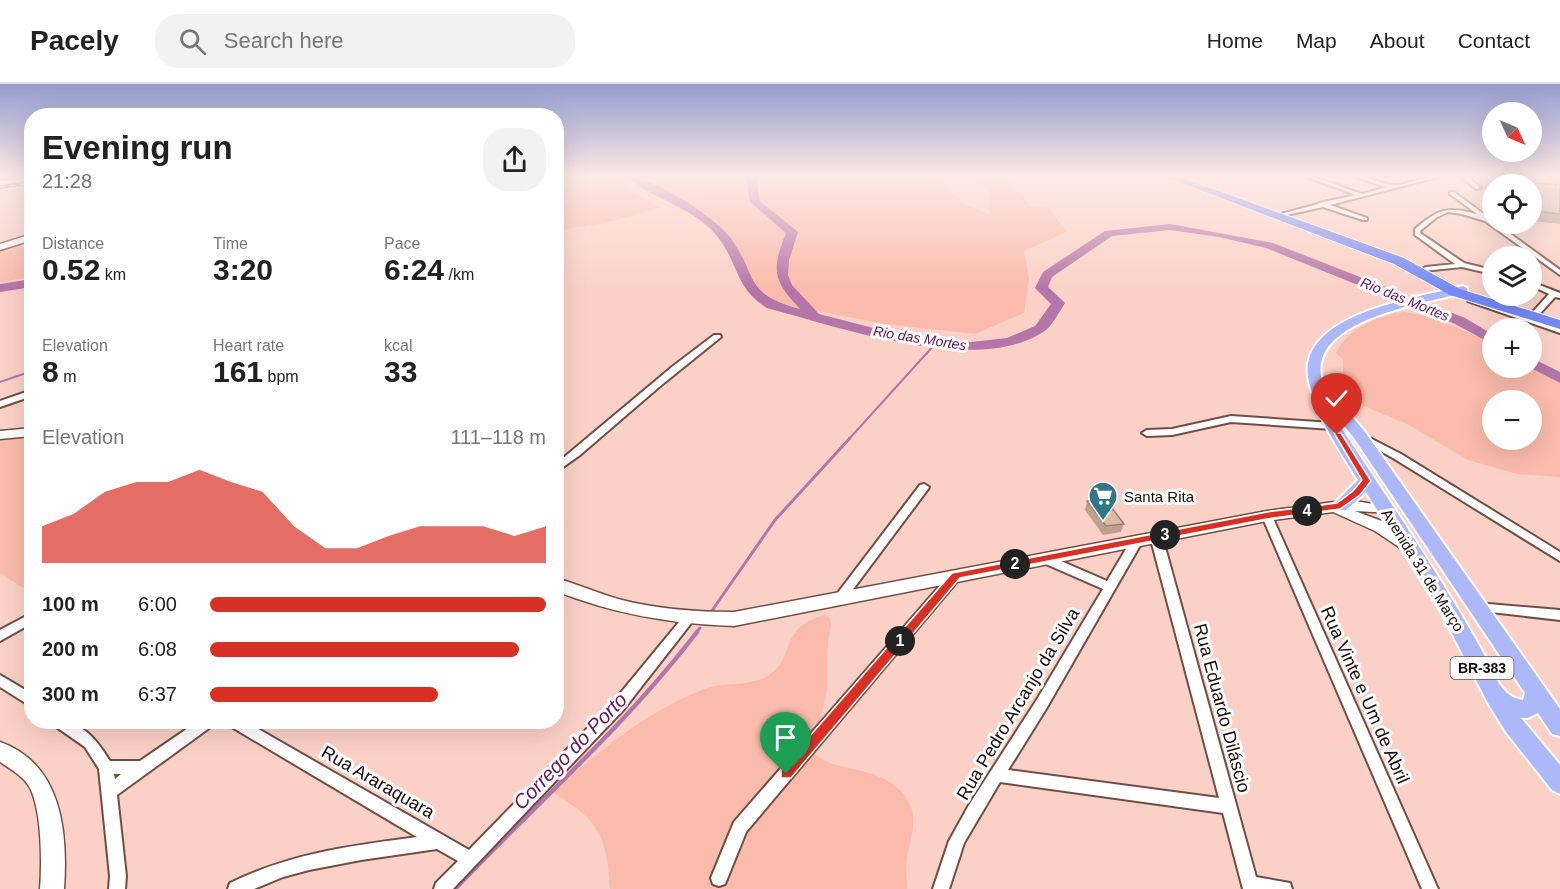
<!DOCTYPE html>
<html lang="en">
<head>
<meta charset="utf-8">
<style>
	:root { --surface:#fff; --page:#f2f2f2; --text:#222; --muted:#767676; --line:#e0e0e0; --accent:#d93025 }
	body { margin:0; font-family:Arial,sans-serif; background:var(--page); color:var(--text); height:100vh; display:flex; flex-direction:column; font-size:22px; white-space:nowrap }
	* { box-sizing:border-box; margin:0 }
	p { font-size:20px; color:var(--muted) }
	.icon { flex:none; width:33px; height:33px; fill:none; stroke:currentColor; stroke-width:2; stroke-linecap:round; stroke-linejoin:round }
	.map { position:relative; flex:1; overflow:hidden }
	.drawer { position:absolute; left:24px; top:24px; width:540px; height:621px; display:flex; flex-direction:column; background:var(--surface); border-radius:24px; box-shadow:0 6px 24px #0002 }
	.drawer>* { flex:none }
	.needle { width:39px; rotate:134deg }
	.buttons { position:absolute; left:1482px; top:18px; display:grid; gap:12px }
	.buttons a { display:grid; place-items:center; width:60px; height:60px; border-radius:50%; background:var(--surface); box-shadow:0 6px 24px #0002; font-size:30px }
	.pin { position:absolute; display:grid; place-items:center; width:51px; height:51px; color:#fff; margin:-62px -26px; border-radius:50% 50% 50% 0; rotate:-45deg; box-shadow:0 0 6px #0007 }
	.pin .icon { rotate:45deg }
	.km { position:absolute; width:30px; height:30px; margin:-15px; border-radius:50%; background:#222; color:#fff; font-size:16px; line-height:30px; text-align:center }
	.round { display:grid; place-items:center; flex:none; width:63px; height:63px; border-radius:24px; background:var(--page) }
	.summary { display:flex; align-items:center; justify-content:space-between; height:102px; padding:0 18px }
	h1 { font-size:33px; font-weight:700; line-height:45px }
	.stats { display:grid; grid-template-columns:repeat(3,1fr); gap:9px; height:102px; padding:6px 18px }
	.stats div { display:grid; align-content:center }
	.stats b { font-size:30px; font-weight:700 }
	.stats small { font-size:16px; font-weight:400 }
	.stats p { font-size:16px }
	.chart { height:168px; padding:12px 18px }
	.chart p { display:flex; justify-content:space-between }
	.chart svg { width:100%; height:108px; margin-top:6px; fill:var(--accent); opacity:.7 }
	ul { padding:0 18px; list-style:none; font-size:20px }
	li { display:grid; grid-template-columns:96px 72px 1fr; align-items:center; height:45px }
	li i { height:15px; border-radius:8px; background:var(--accent) }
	header { display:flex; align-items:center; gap:36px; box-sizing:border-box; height:84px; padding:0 30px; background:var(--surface); border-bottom:2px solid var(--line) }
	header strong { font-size:28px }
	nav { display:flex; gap:33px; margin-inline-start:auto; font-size:21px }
	.search { width:420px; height:54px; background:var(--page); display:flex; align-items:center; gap:15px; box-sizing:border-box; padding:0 21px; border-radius:24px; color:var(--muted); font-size:22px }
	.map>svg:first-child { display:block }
</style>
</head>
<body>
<header>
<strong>Pacely</strong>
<div class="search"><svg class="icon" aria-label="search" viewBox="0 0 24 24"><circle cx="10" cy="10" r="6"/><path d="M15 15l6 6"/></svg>Search here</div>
<nav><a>Home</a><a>Map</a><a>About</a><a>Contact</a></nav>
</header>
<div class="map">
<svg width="1560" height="805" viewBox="0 0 1560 805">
	<rect width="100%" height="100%" fill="#fbd1c7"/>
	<g fill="#fabbac" fill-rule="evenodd">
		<polygon points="557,93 612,93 660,124 600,140 557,146"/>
		<polygon points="637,93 937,93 965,121 990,130 988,106 978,93 1006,93 1030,122 1049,124 1066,148 1024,167 1029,195 1024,229 975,250 885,240 781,220 743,195 725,153"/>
		<polygon points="1469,93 1560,93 1560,111 1532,100 1492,100 1492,105 1484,105"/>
		<polygon points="13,161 31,163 31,193 0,198 0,166"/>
		<path d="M 1405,228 L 1435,234 L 1492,259 L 1492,284 L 1532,282 L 1560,300 L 1560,393 L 1517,390 L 1468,376 L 1409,341 L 1364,322 L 1347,308 L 1343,301 L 1343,275 L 1336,269 C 1349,244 1378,230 1405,228 ZM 1532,316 L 1532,356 L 1492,356 L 1492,316 Z"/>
		<polygon points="31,351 31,509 0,489 0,355"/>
		<path d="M 825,531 L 829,533 L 831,539 L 827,569 L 827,606 L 813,665 C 822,692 892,675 911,723 C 918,743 907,762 906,782 C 906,789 907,797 907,805 L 610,805 C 607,750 599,737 552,708 C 598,669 645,628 702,606 C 723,597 749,604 769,591 C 797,573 777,544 825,531 Z"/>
	</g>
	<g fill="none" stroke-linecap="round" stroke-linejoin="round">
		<g stroke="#b475a8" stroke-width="2">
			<polyline points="0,298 32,287"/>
			<polyline points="849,355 936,259"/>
		</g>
		<g stroke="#b475a8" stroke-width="3">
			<polyline points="711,528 775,436 850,354"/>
			<polyline points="695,550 700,544"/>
		</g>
		<path stroke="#b475a8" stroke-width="4.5" d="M 455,805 C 536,720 625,642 697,548"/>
		<g fill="#b475a8" fill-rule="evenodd">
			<path d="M 627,93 C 650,91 715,133 730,153 C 759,193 742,209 800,225 C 773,196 771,187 786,149 L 750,118 L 746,93 L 756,93 L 760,117 L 798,148 L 789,176 L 788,191 L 792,201 L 819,230 L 881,246 L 927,254 L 971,258 L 1007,254 L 1035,242 L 1051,220 L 1035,204 L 1043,188 L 1105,147 L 1170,140 L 1273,159 L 1465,234 L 1492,250 L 1492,260 L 1455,240 L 1266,164 L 1219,153 L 1170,146 L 1112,152 L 1052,193 L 1048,203 L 1065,219 C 1059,228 1052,243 1043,248 C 977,292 839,243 767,224 C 736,205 739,182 720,156 C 699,125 654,116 627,93 Z"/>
			<polygon points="32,195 32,203 0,208 0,200"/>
			<polygon points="1532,274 1560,288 1560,299 1531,284"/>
		</g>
		<g stroke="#714e45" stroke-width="4">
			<g id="street">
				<polygon points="32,93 32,97 0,101 0,97"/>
				<path d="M 1307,93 L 1314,93 L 1362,110 L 1387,103 L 1359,94 L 1358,93 C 1371,93 1384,102 1396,101 C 1410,100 1423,92 1438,93 L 1330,121 L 1367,134 L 1367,136 L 1363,136 L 1323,123 L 1277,133 L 1277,131 L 1318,120 L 1319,119 L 1356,111 Z"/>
				<polygon points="1462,93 1468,93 1481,104 1476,105"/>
				<path d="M 1450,108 L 1454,108 L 1492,136 L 1492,140 L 1497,140 L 1560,186 L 1560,191 L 1485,137 L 1462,130 L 1448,128 L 1437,133 L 1420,147 L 1420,149 L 1464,179 L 1492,186 L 1492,190 L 1462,183 L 1423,187 L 1422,185 L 1426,183 L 1455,180 L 1415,151 L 1415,145 C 1438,125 1447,122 1477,130 L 1450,110 Z"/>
				<polygon points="1532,198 1560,209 1560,214 1555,213 1536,234 1531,234 1560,244 1560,249 1468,217 1475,215 1527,233 1527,230 1531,230 1549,210 1532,202"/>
				<polygon points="714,251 720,251 721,253 659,303 580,371 556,388 556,380 672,283"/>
				<polygon points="32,306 32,312 0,323 0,317"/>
				<polygon points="1231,332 1332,339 1337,342 1332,345 1231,338 1172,351 1147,352 1142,349 1147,346 1172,345"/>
				<polygon points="1360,349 1401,370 1560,468 1560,477 1393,374 1357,354 1355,352 1357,350"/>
				<polygon points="924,400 929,403 928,405 845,516 837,516 835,513 837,510 920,401"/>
				<polygon points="1267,428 1272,432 1438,805 1422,805 1262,432"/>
				<polygon points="1156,448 1162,452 1256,793 1290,799 1292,805 1243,805 1223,729 1000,698 964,759 949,805 933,805 949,757 969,721 1036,617 1103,505 1039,477 1037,474 1039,471 1047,471 1107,497 1132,455 1140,455 1142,458 1046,625 1008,686 1219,714 1150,452"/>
				<polygon points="956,487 960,488 962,491 960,494 746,748 725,800 719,802 713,800 711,794 734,738 952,488"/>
				<polygon points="1477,519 1560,526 1560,536 1473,526 1471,523 1473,520"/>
				<polygon points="32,529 32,539 0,557 0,546"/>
				<path d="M 688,530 L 692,532 L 694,535 L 692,538 L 624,625 L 453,805 L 434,805 L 436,799 L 458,777 L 437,765 L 361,776 L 309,786 L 283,793 L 254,805 L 228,805 L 230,799 C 292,769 349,762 417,753 L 230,642 L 228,638 L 246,638 L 469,766 L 614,617 L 684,532 Z"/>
				<polygon points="0,591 32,610 32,623 0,603"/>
				<path d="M 53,638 C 81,635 96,655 110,677 L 140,677 L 197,638 L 214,638 L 212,642 L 117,711 L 126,792 L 125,805 L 109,805 L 110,792 L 99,685 L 85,663 L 55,642 ZM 114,690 L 121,690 L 115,695 Z"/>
			</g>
		</g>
		<g stroke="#714e45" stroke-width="3">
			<g id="secondary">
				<polygon points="32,150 32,156 0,166 0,160"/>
				<polygon points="32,344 32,352 0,355 0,347"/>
				<path d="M 1349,416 L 1391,423 L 1394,426 L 1391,429 L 1355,427 L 1387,439 L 1414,457 L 1416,461 L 1414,465 L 1402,465 L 1375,447 L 1333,428 L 1267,437 L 734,542 C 672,540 614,530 556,507 L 556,494 C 577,500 597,509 618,515 C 656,525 695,528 734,528 L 1267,427 Z"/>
				<path d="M 0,658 C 62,680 68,748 64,805 L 40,805 C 42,779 42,731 31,706 C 26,694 11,685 0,678 Z"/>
			</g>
		</g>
		<g stroke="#fff" stroke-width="4">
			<path id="primary" d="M 1463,202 L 1467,204 L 1467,208 C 1424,220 1298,236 1324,303 L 1328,304 L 1365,348 L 1560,625 L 1560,652 L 1552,650 L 1538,629 L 1528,634 L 1521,634 L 1560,681 L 1560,710 L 1552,706 L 1506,648 L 1488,619 L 1441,528 L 1366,408 L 1346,426 L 1334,426 L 1332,422 L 1358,396 C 1339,365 1317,334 1309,298 C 1293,230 1417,214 1463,202 ZM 1335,331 L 1354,354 L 1525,609 L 1523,616 C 1502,614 1494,590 1486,574 C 1442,494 1390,418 1340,342 Z"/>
		</g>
		<g stroke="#fff" stroke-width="2">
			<polygon id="highway" points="1166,93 1180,93 1404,174 1460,205 1560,236 1560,245 1450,211 1394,180"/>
		</g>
		<use href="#street" fill="#fff" fill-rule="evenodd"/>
		<use href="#secondary" fill="#fff" fill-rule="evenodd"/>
		<use href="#primary" fill="#acb8f8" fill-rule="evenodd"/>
		<use href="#highway" fill="#7589f4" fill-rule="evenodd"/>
		<g stroke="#5d4742" stroke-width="3">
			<polyline id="rail" points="0,103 32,99"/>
		</g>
		<use href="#rail" stroke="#fdfdfd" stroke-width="1.5" stroke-dasharray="5" stroke-linecap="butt"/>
	</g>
	<g fill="#bfa08e">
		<polygon points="1488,96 1560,101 1560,140 1532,137 1532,100 1492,100 1492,112 1484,105"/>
		<polygon points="1087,417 1124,440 1121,448 1103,451 1085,426"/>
	</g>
	<g fill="#debaa5" stroke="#9b8274" stroke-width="1.5">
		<polygon points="1488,96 1560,101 1560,130 1532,127 1532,100 1494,100"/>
		<polygon points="1105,415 1124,440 1106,442 1087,417"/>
	</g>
	<linearGradient id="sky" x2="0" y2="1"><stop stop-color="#939bce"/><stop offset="0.45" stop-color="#fdeae6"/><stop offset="1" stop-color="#fdeae6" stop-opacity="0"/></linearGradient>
	<rect width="1560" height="205" fill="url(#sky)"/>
	<polygon fill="#d93025" stroke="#fff" stroke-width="1.5" points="1334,349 1341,349 1371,397 1360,411 1340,425 1267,435 960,494 791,694 781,694 781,685 952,489 1267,428 1337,419 1353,407 1362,396"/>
	<defs>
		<g id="supermarket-pin" transform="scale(1.5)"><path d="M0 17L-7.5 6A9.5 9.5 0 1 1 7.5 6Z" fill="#327785" stroke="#fdfdfd"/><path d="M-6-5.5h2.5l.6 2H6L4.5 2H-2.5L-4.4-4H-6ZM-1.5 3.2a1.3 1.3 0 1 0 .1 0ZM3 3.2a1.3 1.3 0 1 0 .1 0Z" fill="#fff"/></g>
	</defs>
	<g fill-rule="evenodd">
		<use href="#supermarket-pin" x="1103" y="412"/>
	</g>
	<g text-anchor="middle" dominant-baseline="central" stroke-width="6" stroke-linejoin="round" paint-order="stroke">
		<g font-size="14" font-style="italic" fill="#64165a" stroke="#fdfdfd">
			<text transform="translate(1405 215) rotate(22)">Rio das Mortes</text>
			<text transform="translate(920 254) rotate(9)">Rio das Mortes</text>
		</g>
		<rect fill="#fdfdfd" stroke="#5d5351" stroke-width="1.5" x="1450.5" y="573" width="63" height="22" rx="4.5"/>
		<g font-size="14" font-weight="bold" fill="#180a07">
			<text x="1482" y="584">BR-383</text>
		</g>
		<g font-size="15" fill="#180a07" stroke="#fdfdfd" text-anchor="start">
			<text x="1124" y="412">Santa Rita</text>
		</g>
		<g font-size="15" fill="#180a07" stroke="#fdfdfd">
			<text transform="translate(1423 486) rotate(58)">Avenida 31 de Março</text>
		</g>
		<g font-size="18" fill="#180a07" stroke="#fdfdfd">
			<text transform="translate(1365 611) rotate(66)">Rua Vinte e Um de Abril</text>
			<text transform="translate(1018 620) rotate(-59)">Rua Pedro Arcanjo da Silva</text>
			<text transform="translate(1222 624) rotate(75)">Rua Eduardo Diláscio</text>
			<text transform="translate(378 698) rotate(30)">Rua Araraquara</text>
		</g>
		<g font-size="20" font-style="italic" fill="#64165a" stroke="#fdfdfd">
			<text transform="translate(570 667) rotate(-46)">Corrego do Porto</text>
		</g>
	</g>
</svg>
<div class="buttons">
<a><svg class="needle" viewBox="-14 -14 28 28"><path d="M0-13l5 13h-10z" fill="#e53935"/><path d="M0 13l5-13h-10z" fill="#767676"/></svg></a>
<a><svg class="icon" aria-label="locate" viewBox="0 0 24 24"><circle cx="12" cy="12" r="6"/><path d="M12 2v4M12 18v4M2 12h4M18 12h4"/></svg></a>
<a><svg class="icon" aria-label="layers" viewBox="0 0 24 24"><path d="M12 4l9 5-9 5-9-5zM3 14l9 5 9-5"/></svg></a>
<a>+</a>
<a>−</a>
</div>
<div class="pin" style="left:786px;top:690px;background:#1e9e55"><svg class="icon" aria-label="arrive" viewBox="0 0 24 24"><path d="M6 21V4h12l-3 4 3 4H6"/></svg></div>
<div class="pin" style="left:1337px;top:351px;background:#d93025"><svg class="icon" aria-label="check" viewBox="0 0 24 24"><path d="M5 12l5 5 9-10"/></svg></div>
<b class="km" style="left:900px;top:557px">1</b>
<b class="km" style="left:1015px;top:480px">2</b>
<b class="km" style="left:1165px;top:451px">3</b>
<b class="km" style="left:1307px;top:427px">4</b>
<section class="drawer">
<div class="summary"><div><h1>Evening run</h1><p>21:28</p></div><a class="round"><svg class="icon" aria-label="share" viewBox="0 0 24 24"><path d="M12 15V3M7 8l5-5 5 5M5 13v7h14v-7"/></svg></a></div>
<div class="stats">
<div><p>Distance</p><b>0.52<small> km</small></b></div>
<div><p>Time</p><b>3:20</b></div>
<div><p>Pace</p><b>6:24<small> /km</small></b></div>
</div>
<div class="stats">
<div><p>Elevation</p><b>8<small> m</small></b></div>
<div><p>Heart rate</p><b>161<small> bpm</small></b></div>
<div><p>kcal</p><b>33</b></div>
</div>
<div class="chart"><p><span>Elevation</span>111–118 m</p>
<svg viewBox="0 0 160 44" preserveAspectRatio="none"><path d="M0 44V29L10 24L20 15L30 11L40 11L50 6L60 11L70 15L80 29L90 38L100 38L110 33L120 29L130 29L140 29L150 33L160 29V44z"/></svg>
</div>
<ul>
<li><b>100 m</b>6:00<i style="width:100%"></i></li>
<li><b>200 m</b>6:08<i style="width:92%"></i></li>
<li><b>300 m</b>6:37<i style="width:68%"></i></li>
</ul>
</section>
</div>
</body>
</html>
